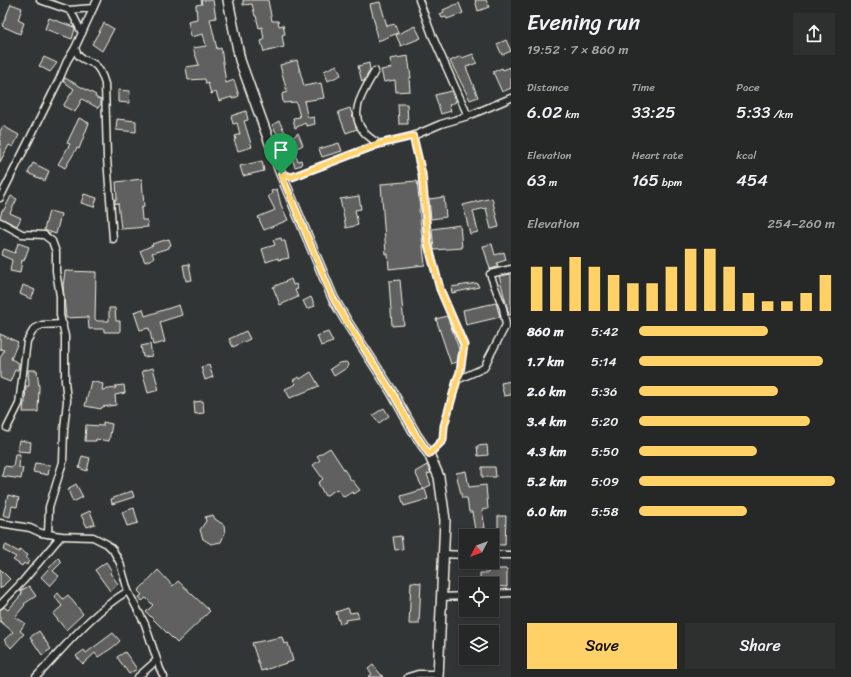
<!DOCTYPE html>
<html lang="en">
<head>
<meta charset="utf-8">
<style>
	:root { --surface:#262828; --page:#2e3030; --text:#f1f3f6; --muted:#a4a6a8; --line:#424445; --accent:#ffd166 }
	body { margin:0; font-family:Sriracha,sans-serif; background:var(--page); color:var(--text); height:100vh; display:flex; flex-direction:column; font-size:15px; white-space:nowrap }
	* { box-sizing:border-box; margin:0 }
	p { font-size:13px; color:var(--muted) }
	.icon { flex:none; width:22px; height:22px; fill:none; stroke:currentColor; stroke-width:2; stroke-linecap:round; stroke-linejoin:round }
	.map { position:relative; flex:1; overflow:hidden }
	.drawer { display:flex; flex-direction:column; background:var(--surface); width:340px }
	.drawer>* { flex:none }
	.needle { width:26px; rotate:229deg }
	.controls { position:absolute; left:459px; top:529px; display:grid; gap:8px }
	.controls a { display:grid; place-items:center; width:40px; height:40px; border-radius:0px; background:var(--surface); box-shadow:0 2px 6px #0003,0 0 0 1px var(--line); font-size:20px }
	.pin { position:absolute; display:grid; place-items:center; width:34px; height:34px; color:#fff; margin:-41px -17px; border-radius:50% 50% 50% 0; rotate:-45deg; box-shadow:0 0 4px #0007 }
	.pin .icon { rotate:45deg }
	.round { display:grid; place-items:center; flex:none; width:42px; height:42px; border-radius:0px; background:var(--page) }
	.head { display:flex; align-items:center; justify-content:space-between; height:68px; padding:0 16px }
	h1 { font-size:22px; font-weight:600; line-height:30px }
	.stats { display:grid; grid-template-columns:repeat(3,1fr); gap:6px; height:68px; padding:4px 16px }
	.stats div { display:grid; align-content:center }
	.stats b { font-size:17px; font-weight:600 }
	.stats small { font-size:11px; font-weight:400 }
	.stats p { font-size:11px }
	.chart { height:112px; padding:8px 16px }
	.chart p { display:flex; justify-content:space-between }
	.chart svg { width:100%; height:72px; margin-top:4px; stroke:var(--accent); stroke-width:6 }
	.action { display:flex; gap:8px; margin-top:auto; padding:8px 16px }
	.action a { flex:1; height:46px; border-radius:0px; background:var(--accent); color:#111; font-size:16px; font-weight:600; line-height:46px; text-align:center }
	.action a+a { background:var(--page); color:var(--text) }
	ul { padding:0 16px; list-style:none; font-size:13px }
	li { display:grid; grid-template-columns:64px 48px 1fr; align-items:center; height:30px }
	li i { height:10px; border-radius:5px; background:var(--accent) }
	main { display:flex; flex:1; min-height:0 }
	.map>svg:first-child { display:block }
</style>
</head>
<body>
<main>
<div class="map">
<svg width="511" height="677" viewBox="0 0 511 677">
	<rect width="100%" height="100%" fill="#323535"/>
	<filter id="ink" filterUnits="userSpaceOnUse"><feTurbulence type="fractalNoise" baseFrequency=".025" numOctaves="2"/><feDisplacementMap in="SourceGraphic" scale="8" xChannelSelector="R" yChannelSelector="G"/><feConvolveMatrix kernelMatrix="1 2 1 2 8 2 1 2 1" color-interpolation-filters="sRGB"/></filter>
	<g filter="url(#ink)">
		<g fill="#5f605f" stroke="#f4f1e8">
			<polygon points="201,0 213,0 216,18 210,19 217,49 221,48 226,83 234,80 239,96 232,99 232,97 219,101 216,92 211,94 208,83 206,84 205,79 188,80 186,67 199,65 193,48 206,46 203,34 191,37 188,21 197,19 196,5 202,4"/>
			<polygon points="243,0 268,0 272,21 278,21 279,26 283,25 285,34 282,35 284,47 264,52 261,41 264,40 262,27 259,28 256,16 255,16 252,4 243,5"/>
			<polygon points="475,0 486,0 489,7 478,11"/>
			<polygon points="380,2 387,26 395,24 398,33 378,41 375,29 376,28 370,4"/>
			<polygon points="459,3 463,13 447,19 446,17 442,18 440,14 444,12 443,10"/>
			<polygon points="11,4 22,8 18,20 24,23 20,34 2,26"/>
			<polygon points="49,18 74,27 75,29 72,39 45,29"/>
			<polygon points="104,23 114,29 102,51 92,44"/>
			<polygon points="415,26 421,38 401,46 396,35"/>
			<polygon points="506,40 511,51 502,55 497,44"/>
			<polygon points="473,54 477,63 466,67 478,97 470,100 450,61 461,56 462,58"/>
			<polygon points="408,56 411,78 409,78 410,91 396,92 395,80 384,82 381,70 392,68 390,59"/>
			<polygon points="44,57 57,63 50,72 39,66"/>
			<polygon points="297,60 304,86 321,83 324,98 304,101 307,115 309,118 314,117 315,124 307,126 305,123 295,128 293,118 300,117 296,102 283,103 282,94 287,92 280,65"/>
			<polygon points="369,63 370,70 364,81 362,82 358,66"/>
			<polygon points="337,65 341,75 328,81 324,71"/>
			<polygon points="511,67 511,88 502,92 493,72 502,68 503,70"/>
			<polygon points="65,78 96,95 95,97 101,100 101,104 98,108 82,99 75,112 63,106 74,89 63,81"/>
			<polygon points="118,90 130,91 129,103 118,102"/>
			<polygon points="451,91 456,102 449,105 451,111 441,114 435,95"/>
			<polygon points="398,104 407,104 408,124 399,124"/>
			<polygon points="350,108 357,129 346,133 338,112"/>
			<polygon points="246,111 248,120 244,121 252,147 238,151 234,140 236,139 235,136 240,134 237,123 233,124 231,116"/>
			<polygon points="79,118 89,123 79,149 77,148 65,168 58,164 70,144 67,143"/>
			<polygon points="117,119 136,121 136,132 116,130"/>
			<polygon points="279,121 286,134 279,137 272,125"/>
			<polygon points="3,126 19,135 13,147 9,145 0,162 0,131"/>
			<polygon points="298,133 303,145 295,149 291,139"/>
			<polygon points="339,143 342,151 322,157 319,149"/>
			<polygon points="290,145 298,161 301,160 302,165 295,167 292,158 289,160 285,152 289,150 288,147"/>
			<polygon points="262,161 264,171 243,176 240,166"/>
			<polygon points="33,163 49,171 45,181 28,173"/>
			<polygon points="142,179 144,207 141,208 142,220 147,220 148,227 121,229 118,203 115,204 115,199 117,199 116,182"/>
			<polygon points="417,181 420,208 419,209 425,265 389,269 388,254 386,254 381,184"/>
			<polygon points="277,189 281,205 288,220 264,230 258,217 275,210 268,196 272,194 271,191"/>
			<polygon points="84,194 97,198 94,207 81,203"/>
			<polygon points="11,196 17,199 10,213 21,218 17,226 0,218 2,210 4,210"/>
			<polygon points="359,196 361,209 355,210 358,225 346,228 340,199"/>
			<polygon points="444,197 446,217 431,219 429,199"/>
			<polygon points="492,198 499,227 491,229 486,208 473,211 478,232 470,234 463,205"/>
			<polygon points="49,211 61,214 56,234 44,230"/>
			<polygon points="460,225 462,248 434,250 432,229"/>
			<polygon points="281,238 282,241 285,241 289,258 278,260 278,258 266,262 262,249 275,245 273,240"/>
			<polygon points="169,239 171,245 169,246 169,248 152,253 154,258 145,262 140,251 153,245 152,244"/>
			<polygon points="18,243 29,247 24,261 22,260 20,273 10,271 12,260 1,255 4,249 15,253"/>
			<polygon points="492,244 495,255 504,252 506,260 497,263 498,267 490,269 483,246"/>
			<polygon points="189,264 192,280 186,281 183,265"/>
			<polygon points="65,271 96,272 95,319 97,321 109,321 109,308 115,308 116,321 120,321 120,332 104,332 104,329 89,329 88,317 66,318 63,286"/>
			<polygon points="511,274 511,315 509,315 499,276"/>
			<polygon points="291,279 293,285 296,284 298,289 295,290 298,297 280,305 273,287"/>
			<polygon points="400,280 404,325 392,326 389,281"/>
			<polygon points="477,283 479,287 452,293 451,287"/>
			<polygon points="23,285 35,290 31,299 20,294"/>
			<polygon points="311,297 315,306 307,309 303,301"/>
			<polygon points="496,303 500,317 466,325 463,310"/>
			<polygon points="179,305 182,315 160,322 165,342 153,345 149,328 140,330 134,312 143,309 145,316"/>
			<polygon points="447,316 459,349 457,362 451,364 436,319"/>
			<polygon points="246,331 250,339 233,347 229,339"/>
			<polygon points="328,332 333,342 321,346 317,336"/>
			<polygon points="0,334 18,342 11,359 19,363 18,370 15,370 10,382 0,378 0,358 4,350 0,349"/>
			<polygon points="150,344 152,356 143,357 141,346"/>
			<polygon points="346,362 349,365 348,367 334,376 330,369 339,363"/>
			<polygon points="209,365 213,377 205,380 201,367"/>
			<polygon points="153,368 159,390 148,393 142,371"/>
			<polygon points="28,370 37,370 39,387 38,412 23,412 24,403 25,403 26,386 29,386"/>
			<polygon points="311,372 319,386 290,398 285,389 296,384 293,380 299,377 300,379"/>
			<polygon points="91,381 103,384 102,390 116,388 115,386 124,385 125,393 115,395 116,405 102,407 101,409 85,406"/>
			<polygon points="511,381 511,395 504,396 501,383"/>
			<polygon points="203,401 204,413 195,414 194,402"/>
			<polygon points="384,408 389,416 379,423 373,415"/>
			<polygon points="103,422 112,424 109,441 96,439 96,441 85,441 86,425 103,426"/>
			<polygon points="19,440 31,442 30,452 17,451"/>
			<polygon points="487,445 488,455 478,456 477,446"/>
			<polygon points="330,448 351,480 352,480 360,490 354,494 352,492 344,497 337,489 325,496 318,483 323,479 313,465 320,460 317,456"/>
			<polygon points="15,454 20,454 19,468 23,468 21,479 2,476 4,466 13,467"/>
			<polygon points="82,456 90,458 87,471 79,468"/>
			<polygon points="35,463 50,465 48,475 33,472"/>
			<polygon points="427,465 431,473 427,474 431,485 423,489 415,472"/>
			<polygon points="482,467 495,467 496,477 482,477"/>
			<polygon points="466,471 469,487 486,485 488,509 482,510 485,528 475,530 472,512 469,512 467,498 462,498 456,473"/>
			<polygon points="76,484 83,497 73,502 68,490 70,489 69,488"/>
			<polygon points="425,489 428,499 404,506 401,496"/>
			<polygon points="132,491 134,497 112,504 111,499"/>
			<polygon points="8,495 19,498 17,507 12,506 10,517 3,515"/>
			<polygon points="134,508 138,523 127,526 122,512"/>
			<polygon points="90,511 95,524 87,527 81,515"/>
			<polygon points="213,515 215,519 224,525 225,533 221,542 211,544 203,539 200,530 206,521 205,517"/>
			<polygon points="498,516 506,516 505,545 493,545 493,529 498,529"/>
			<polygon points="401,536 403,549 395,550 393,537"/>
			<polygon points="6,545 19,552 20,550 28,555 26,558 29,560 27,565 24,563 22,566 13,560 16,557 3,550"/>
			<polygon points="58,558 62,562 53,571 59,576 50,586 41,577"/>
			<polygon points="106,562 112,571 110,573 118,584 110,591 95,570"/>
			<polygon points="0,569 10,579 0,589"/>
			<polygon points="488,569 507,569 507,587 492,586 492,584 480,584 480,573 488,573"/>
			<polygon points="158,570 173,586 178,581 210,611 177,643 146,612 153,605 146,598 142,601 139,597 142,595 138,591"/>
			<polygon points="411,582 421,583 419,624 409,624"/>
			<polygon points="29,586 36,596 24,604 25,605 15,617 25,623 20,631 24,634 11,648 4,640 13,632 0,621 0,610 4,607 8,610 22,594 20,591"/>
			<polygon points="58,593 63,599 68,595 83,614 66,630 53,614 62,606 54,596"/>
			<polygon points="348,608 350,613 357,612 359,618 345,620 346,622 340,624 336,612"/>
			<polygon points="39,631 51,649 42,655 30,637"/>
			<polygon points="113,633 120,641 112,648 98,657 95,653 83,664 76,656 84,650 86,653"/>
			<polygon points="282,637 284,644 288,643 293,661 261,671 252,643"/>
			<polygon points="125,652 137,669 129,674 117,657"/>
			<polygon points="373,665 383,677 368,677 372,674 368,669"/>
		</g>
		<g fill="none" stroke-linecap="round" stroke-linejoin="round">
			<g stroke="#f4f1e8" stroke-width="9">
				<g id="minor">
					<polyline points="40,0 69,10 72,13 82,33"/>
					<polyline points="419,0 432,35 468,116"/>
					<polyline points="69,10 93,8"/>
					<path d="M 75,48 C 79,61 84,58 94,64 C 100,68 103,77 105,84 L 107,158 L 113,239"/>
					<path d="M 375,71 C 365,90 347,112 364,132 C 368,137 375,141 379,144"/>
					<polyline points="413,136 422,174 428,244 440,289 464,345 460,372 457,380 444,426 443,440 429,454"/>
					<polyline points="281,174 292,177 379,144 413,136 441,124 468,116 511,98"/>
					<polyline points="0,198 59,80 67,61 75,48 97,0"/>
					<polyline points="0,222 22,234 44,235 52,241 56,252 56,271 60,296 60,315 65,336 65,381 67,401 64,429 63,462 49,507 48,534"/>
					<polyline points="457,380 484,368 489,357 506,325 503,308 490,274 511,269"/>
					<polyline points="7,428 19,404 27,341 34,329 42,325 63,324"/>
					<polyline points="0,523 30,528 41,533 61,536 93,537 107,544 113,550 120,563 128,591 145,624 160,669 164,677"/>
					<polyline points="443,554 466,555"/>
					<polyline points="492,555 511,555"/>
					<polyline points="492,594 511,593"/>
					<polyline points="441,597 466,596"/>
					<polyline points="0,605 23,581 61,536"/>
					<path d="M 36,677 C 66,646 91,613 128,591"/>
					<polyline points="138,677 157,660"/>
					<polyline points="408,677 418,674 438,674"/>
				</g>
			</g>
			<g stroke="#f4f1e8" stroke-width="12">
				<polyline id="secondary" points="228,0 240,60 281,174 333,298 347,322 392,392 416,435 429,454 439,477 445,520 438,677"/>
			</g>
			<use href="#minor" stroke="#2a2d2e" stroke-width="6"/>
			<use href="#secondary" stroke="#2a2d2e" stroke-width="9"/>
		</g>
	</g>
	<g fill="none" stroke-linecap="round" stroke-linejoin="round" filter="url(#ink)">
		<g stroke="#fff" stroke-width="8">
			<polygon id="route" points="413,136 422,174 428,244 440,289 464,345 460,372 457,380 444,426 443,440 429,454 416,435 392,392 347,322 333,298 281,174 292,177 379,144"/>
		</g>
		<use href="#route" stroke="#ffd166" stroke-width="5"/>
	</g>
</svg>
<div class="controls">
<a><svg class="needle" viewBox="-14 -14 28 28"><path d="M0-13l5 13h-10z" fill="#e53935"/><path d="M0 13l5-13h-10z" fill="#a4a6a8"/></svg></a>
<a><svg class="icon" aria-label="locate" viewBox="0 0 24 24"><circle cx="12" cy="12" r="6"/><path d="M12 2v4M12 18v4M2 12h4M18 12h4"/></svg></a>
<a><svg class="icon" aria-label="layers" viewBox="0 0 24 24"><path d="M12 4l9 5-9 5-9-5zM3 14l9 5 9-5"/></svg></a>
</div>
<div class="pin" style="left:281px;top:174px;background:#1e9e55"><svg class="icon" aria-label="arrive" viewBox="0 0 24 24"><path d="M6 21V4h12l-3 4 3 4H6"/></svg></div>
</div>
<section class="drawer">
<div class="head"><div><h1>Evening run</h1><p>19:52 · 7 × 860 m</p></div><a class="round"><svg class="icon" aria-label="share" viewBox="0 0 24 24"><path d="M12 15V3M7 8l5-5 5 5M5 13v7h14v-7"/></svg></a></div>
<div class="stats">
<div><p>Distance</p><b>6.02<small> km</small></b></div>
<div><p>Time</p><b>33:25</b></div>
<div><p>Pace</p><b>5:33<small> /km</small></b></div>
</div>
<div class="stats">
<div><p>Elevation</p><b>63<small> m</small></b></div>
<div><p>Heart rate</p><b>165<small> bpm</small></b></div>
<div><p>kcal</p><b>454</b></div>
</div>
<div class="chart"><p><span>Elevation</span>254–260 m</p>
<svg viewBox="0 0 160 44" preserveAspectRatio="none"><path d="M5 44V17M15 44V17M25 44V11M35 44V17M45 44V22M55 44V27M65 44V27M75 44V17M85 44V6M95 44V6M105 44V17M115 44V33M125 44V38M135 44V38M145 44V33M155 44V22"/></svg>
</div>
<ul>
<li><b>860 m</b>5:42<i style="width:66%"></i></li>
<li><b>1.7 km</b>5:14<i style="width:94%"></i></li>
<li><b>2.6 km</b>5:36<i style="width:71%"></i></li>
<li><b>3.4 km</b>5:20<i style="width:87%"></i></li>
<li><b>4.3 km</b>5:50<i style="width:60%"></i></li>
<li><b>5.2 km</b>5:09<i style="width:100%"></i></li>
<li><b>6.0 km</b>5:58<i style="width:55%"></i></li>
</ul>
<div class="action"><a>Save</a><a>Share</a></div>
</section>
</main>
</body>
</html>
